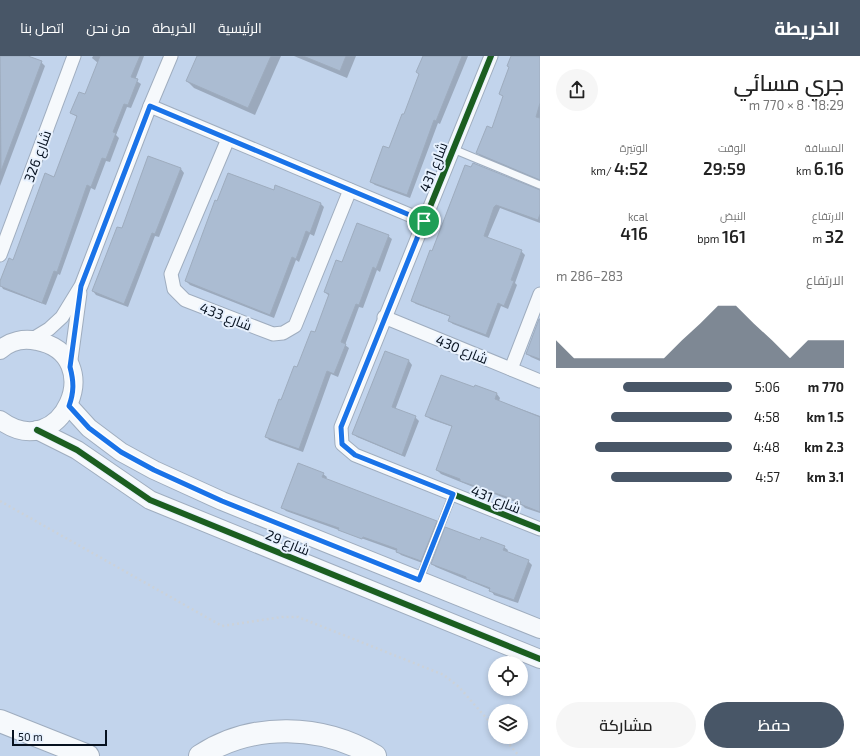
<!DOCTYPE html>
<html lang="ar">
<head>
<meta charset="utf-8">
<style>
	:root { --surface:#fff; --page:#f6f6f6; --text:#222; --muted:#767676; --accent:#485667 }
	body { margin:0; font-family:"Exo 2",Cairo,sans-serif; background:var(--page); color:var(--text); direction:rtl; height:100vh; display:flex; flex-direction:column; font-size:15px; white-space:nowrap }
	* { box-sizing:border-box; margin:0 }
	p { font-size:13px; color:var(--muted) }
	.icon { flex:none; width:22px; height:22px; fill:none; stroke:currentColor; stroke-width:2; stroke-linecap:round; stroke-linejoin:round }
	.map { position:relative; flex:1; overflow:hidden; direction:ltr }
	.details { display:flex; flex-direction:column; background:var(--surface); width:320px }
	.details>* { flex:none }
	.controls { position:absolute; left:488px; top:600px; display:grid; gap:8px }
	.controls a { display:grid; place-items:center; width:40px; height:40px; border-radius:50%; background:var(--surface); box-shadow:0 2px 6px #0003; font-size:20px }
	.scale { position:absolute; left:12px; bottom:10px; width:95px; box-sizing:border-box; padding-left:4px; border:2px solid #071220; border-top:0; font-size:11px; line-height:14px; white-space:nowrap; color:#071220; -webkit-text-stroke:3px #e7f1fe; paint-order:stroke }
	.pin { position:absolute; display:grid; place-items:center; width:34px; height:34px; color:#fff; margin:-17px; border:2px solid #fff; border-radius:50%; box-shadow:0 1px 4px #0007 }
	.round { display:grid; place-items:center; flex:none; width:42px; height:42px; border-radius:21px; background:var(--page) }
	.summary { display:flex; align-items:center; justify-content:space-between; height:68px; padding:0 16px }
	h1 { font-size:22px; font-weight:600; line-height:30px }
	.metrics { display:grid; grid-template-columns:repeat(3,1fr); gap:6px; height:68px; padding:4px 16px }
	.metrics div { display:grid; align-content:center }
	.metrics b { font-size:17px; font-weight:600 }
	.metrics small { font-size:11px; font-weight:400 }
	.metrics p { font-size:11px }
	.chart { height:112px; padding:8px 16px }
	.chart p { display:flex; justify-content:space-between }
	.chart svg { width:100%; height:72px; margin-top:4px; fill:var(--accent); opacity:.7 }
	.cta { display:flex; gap:8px; margin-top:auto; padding:8px 16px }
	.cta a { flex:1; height:46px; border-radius:24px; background:var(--accent); color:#fff; font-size:16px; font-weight:600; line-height:46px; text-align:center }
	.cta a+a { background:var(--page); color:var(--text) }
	ul { padding:0 16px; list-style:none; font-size:13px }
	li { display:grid; grid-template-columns:64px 48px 1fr; align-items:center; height:30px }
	li i { height:10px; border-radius:5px; background:var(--accent) }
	header { display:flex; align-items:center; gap:24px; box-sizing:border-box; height:56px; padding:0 20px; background:var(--accent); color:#fff }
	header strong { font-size:19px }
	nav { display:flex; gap:22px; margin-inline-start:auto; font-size:14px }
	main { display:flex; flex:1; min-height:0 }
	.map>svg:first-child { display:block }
</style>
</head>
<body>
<header>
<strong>الخريطة</strong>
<nav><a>الرئيسية</a><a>الخريطة</a><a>من نحن</a><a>اتصل بنا</a></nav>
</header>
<main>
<section class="details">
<div class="summary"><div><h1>جري مسائي</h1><p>18:29 · 8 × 770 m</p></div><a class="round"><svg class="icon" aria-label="share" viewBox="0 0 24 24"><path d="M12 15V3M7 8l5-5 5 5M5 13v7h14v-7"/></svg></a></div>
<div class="metrics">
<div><p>المسافة</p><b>6.16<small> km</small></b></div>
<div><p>الوقت</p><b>29:59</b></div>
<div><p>الوتيرة</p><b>4:52<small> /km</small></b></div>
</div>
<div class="metrics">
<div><p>الارتفاع</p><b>32<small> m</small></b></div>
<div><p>النبض</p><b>161<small> bpm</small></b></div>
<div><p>kcal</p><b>416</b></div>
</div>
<div class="chart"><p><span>الارتفاع</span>283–286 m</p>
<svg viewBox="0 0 160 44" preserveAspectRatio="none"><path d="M0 44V27L10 38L20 38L30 38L40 38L50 38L60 38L70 27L80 17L90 6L100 6L110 17L120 27L130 38L140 27L150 27L160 27V44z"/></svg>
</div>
<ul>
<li><b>770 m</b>5:06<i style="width:62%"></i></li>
<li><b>1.5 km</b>4:58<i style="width:69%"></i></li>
<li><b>2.3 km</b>4:48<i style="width:78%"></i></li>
<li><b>3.1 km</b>4:57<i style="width:69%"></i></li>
</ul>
<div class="cta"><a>حفظ</a><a>مشاركة</a></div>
</section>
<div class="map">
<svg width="540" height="700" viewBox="0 0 540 700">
	<rect width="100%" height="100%" fill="#c2d4ec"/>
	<g fill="#0003">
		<polygon points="0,0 25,0 41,6 45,10 0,130"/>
		<polygon points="93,0 144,0 135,24 141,28 131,52 127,51 116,79 119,82 110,106 106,105 95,134 91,132 60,219 58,218 46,249 3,233 0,227 13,205 55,122 77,61 72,57 85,40 98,7 92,2"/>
		<polygon points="198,0 281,0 255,59 194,32 187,25"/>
		<polygon points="294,0 356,0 347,22"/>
		<polygon points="424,0 468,0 440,68 438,67 410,142 375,129 371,126 390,93 405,60 420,19"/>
		<polygon points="513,0 540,0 540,125 481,101 478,97 492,73 504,41 500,38"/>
		<polygon points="148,101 181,113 184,117 159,181 155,180 128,251 96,239 93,235 122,174"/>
		<polygon points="465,110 540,134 540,167 500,152 487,183 521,195 525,199 515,227 517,229 508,253 501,250 489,282 453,268 449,265 451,261 416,248 412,245 433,196"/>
		<polygon points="274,135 320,147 324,151 314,180 310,178 299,206 296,204 274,262 190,229 186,225"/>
		<polygon points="388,180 392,183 380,216 377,214 363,252 359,251 345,289 349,292 338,321 331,318 303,396 269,384 266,380 315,277 329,240 325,236 342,208"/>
		<polygon points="540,272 540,305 531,301 527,298"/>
		<polygon points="409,305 412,309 395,354 415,361 419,365 405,401 357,381 354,378"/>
		<polygon points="475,330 497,338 500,342 499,345 540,360 540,457 525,452 521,448 489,436 488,437 441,418 437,414 453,371 430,363 427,359 474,333"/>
		<polygon points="323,418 327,421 326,423 436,466 440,469 425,508 401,499 397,495 286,455 283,452"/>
		<polygon points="481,485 504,491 508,494 507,497 528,505 532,509 518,547 494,539 491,534 436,511 432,508"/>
	</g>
	<g fill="#abbcd2" stroke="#9eacbe">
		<polygon points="0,0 28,0 42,5 1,115"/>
		<polygon points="100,0 140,0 131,21 138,23 128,49 124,48 113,76 116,77 106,103 102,102 91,131 87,129 57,216 54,215 42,247 0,230 0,225 9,202 13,204 45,117 54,121 77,60 70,57 79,36 85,38"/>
		<polygon points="197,0 271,0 248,52 186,25"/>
		<polygon points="303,0 346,0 340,15"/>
		<polygon points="423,0 462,0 436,65 434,64 407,139 370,126 383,90 389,92 402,58 404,58 419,18 416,16"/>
		<polygon points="511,0 540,0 540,47 536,61 540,62 540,124 476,97 487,70 492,72 503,40 499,38 509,11 507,10"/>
		<polygon points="148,100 181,112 155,178 152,177 124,248 92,235 117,171 122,172"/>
		<polygon points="473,107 540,134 540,158 538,164 496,149 494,151 484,180 522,194 511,224 514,225 504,250 498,247 486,279 448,265 450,260 411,245 430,194 432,195 465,109 471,111"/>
		<polygon points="228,117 274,134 275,129 321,147 310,177 306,175 296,203 292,201 270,259 185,225 215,144 217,145"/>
		<polygon points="357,167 389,179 376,213 373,211 359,249 356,248 341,286 346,288 334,318 327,315 299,393 265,381 279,343 281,344 294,310 297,311 311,275 315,276 329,238 324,236 336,204 342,206"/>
		<polygon points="539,263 540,263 540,303 526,298"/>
		<polygon points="385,295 409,304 392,351 416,360 402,399 352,378"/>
		<polygon points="441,319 474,331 475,329 497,337 495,343 540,361 540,456 520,448 521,446 460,425 460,423 436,414 452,370 425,360"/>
		<polygon points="298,407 324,417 322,421 348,431 437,465 421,505 396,496 397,493 363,481 362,483 338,474 339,472 281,452"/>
		<polygon points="445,471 480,484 481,481 505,490 503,494 529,504 514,544 489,535 490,532 466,523 466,521 431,508"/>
	</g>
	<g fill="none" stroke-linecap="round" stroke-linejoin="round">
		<g stroke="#9fadbf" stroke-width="9">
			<g id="lane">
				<polyline points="453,93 540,129"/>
				<polyline points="419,524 453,438"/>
			</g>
		</g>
		<g stroke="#9fadbf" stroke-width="15">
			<g id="street">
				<polyline points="491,0 341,371 342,388 355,399 540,473"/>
				<polyline points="150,50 424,165"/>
				<polyline points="228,83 171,218 174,233 185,244 273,278 283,277 295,270 350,134"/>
				<polyline points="0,199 74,0"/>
				<polyline points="384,261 540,325"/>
				<polyline points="31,284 49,273 62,261 81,230 150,50 171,0"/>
				<polyline points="70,311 80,237"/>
				<polyline points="511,313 540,238"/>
			</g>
		</g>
		<g stroke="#9fadbf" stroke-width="20">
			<g id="secondary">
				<path d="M 0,294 C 10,285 24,282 37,285 C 109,299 62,410 0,364"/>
				<polyline points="69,350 89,372 121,396 154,414 222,445 540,573"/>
				<polyline points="37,374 77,394 150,444 540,603"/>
			</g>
		</g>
		<g stroke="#9fadbf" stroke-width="24">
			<g id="highway">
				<polyline points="0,665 88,700"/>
				<path d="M 200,700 C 252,666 322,668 375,700"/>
			</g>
		</g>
		<g stroke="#ccd2d9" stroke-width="2.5" stroke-dasharray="2 3" stroke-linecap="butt">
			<polyline points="0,445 222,570 282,561 298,561 444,619 459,631 495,672"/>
			<polyline points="503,681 519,700"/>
		</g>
		<use href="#lane" stroke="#f6f9fc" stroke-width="7"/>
		<use href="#street" stroke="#f6f9fc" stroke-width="13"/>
		<use href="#secondary" stroke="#f6f9fc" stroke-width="18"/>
		<use href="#highway" stroke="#f6f9fc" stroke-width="22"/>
		<g stroke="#e7f1fe" stroke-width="8">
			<g id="cycleway">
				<polyline points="491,0 341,371 342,388 355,399 540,473"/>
				<polyline points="37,374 77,394 150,444 540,603"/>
			</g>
		</g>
		<use href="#cycleway" stroke="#1b5e20" stroke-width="6"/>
	</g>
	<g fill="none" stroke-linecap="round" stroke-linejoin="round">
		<g stroke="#fff" stroke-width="8">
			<path id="route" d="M 150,50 L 424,165 L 341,371 L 342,388 L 355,399 L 453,438 L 419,524 L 222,445 L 154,414 L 121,396 L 89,372 L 69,350 C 74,336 74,326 70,311 L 81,230 Z"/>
		</g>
		<use href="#route" stroke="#1a73e8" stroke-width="5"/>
	</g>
	<g text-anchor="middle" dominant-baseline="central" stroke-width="4" stroke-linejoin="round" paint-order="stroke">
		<g font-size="14" fill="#071220" stroke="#e7f1fe">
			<text transform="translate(37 100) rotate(-70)">شارع 326</text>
			<text transform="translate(433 111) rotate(-68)">شارع 431</text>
			<text transform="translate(226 260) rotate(21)">شارع 433</text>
			<text transform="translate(462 293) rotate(22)">شارع 430</text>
			<text transform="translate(496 443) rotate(22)">شارع 431</text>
			<text transform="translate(288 486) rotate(22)">شارع 29</text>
		</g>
	</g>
</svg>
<div class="controls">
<a><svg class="icon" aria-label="locate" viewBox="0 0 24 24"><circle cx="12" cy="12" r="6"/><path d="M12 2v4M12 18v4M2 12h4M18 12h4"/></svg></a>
<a><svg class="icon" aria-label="layers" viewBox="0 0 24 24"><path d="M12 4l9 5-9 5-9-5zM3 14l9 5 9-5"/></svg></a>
</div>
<div class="scale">50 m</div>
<div class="pin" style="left:424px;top:165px;background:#1e9e55"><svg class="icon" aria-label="arrive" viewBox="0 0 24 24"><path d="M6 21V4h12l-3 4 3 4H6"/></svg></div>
</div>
</main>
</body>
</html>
